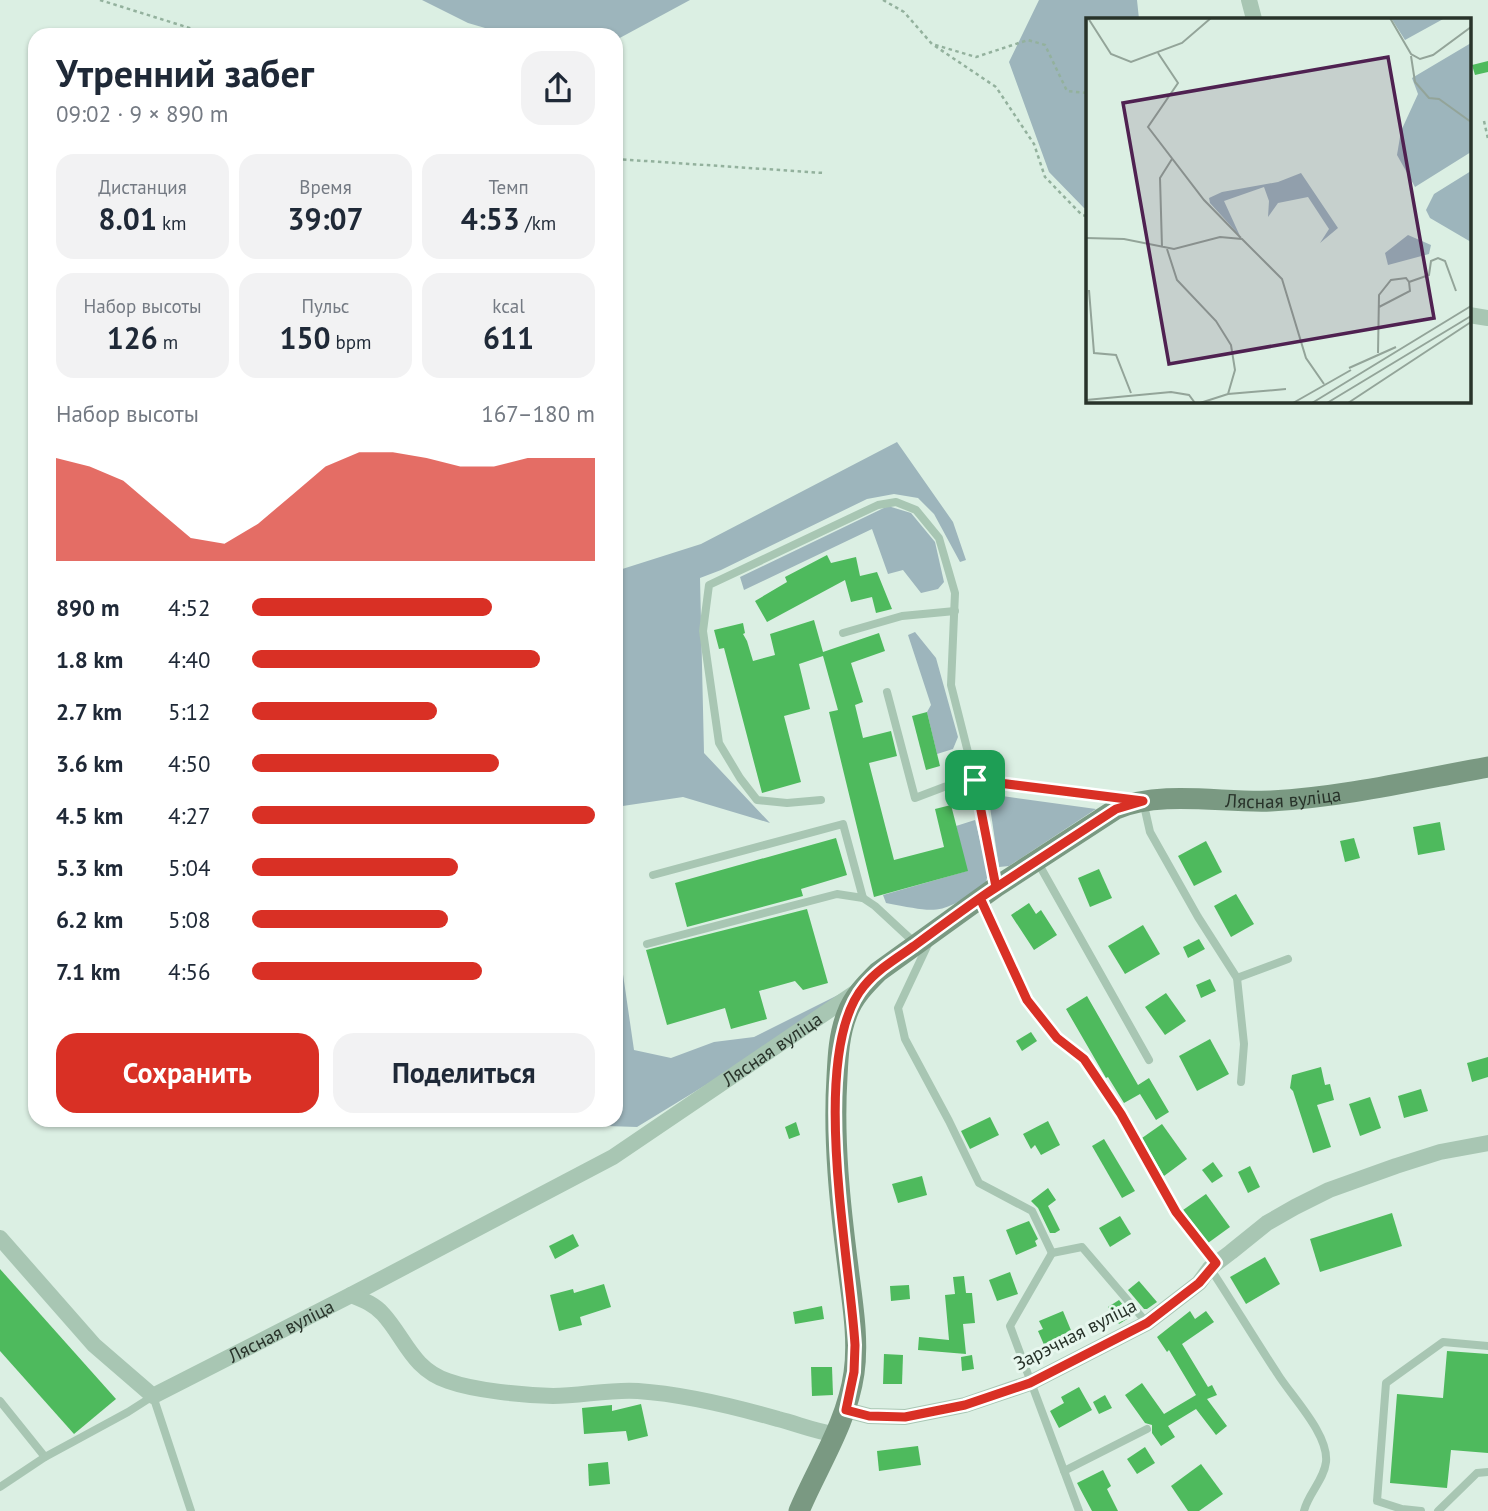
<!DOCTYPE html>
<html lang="ru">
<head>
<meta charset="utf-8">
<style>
	:root { --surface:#fff; --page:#f2f2f3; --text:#1f2937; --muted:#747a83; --accent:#d93025 }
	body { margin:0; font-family:"PT Sans",sans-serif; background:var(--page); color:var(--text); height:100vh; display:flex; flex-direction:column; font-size:26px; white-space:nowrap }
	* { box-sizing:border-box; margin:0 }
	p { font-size:23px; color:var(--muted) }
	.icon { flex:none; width:38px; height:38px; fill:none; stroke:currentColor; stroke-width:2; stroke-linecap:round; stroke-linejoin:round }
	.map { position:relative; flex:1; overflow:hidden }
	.drawer { position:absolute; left:28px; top:28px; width:595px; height:1099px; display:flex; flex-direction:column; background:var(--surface); border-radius:21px; box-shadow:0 2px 5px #0004 }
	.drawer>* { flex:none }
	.pin { position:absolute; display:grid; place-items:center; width:60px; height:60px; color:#fff; margin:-30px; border-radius:14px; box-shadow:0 4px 10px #0006 }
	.round { display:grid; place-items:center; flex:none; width:74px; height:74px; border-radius:21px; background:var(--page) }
	.head { display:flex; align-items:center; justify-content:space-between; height:119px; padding:0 28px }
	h1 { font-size:38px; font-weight:700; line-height:52px }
	.metrics { display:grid; grid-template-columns:repeat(3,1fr); gap:10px; height:119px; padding:7px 28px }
	.metrics div { display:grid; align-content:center; border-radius:18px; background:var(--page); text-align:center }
	.metrics b { font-size:30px; font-weight:700 }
	.metrics small { font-size:19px; font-weight:400 }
	.metrics p { font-size:19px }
	.chart { height:196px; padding:14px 28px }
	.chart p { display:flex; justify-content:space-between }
	.chart svg { width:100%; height:126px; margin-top:7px; fill:var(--accent); opacity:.7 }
	.action { display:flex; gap:14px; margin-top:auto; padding:14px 28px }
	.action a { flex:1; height:80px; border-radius:21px; background:var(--accent); color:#fff; font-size:28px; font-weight:700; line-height:80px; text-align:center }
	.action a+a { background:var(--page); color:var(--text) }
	ul { padding:0 28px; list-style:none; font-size:23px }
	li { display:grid; grid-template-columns:112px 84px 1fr; align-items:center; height:52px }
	li i { height:18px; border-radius:9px; background:var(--accent) }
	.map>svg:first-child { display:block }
</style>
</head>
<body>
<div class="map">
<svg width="1488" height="1511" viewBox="0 0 1488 1511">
	<rect width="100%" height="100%" fill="#dbefe3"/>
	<g fill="#9db5bc">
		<polygon points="422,0 690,0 616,40 616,35 509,35 468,23"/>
		<polygon points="1039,0 1137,0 1139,19 1087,19 1087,208 1084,208 1049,172 1009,62"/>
		<polygon points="897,442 953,522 966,560 960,562 934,514 918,498 894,494 867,499 721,570 700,578 704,753 770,823 683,797 616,807 616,571 701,544"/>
		<polygon points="888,506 911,513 935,542 944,582 938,589 921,593 903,570 888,574 872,529 744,590 740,577"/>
		<polygon points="915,632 936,658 958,737 953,749 937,754 927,712 931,705 908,635"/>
		<polygon points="988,794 1096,809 1009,866 999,867"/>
		<path d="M 975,820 L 988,872 L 986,883 C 940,916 940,913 886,903 L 883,895 L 967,871 L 956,826 Z"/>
		<polygon points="616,926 634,1050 671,1058 714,1042 754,1037 846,991 732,1069 637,1127 607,1126 604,1120 616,1120"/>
	</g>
	<g fill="#4eba5d">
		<polygon points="1488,61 1488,72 1475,75 1472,65"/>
		<polygon points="827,555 831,563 856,557 860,576 877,572 892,609 876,613 872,597 851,602 845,580 767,622 755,601 787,582 785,577"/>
		<polygon points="814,620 823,652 879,633 885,651 851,663 863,702 855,705 863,738 891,731 897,756 869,763 894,860 944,847 935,809 951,805 968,871 874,897 829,712 838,710 823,656 799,664 810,709 784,716 801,782 762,793 724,648 719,649 714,630 743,623 745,633 743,634 747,641 753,661 775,655 770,634"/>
		<polygon points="927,712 940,766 926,770 912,716"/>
		<polygon points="1440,822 1445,850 1418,855 1413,827"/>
		<polygon points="836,838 847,875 801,889 803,896 687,927 675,883"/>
		<polygon points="1354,838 1360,858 1345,862 1340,841"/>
		<polygon points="1206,841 1222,872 1194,886 1178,856"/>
		<polygon points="1099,869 1112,898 1090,907 1078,878"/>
		<polygon points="1236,894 1254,924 1231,937 1214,906"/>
		<polygon points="1029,903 1036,914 1041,910 1057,935 1034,950 1011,915"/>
		<polygon points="807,909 828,983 803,990 795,981 759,991 767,1019 731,1029 725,1008 667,1025 646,950"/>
		<polygon points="1143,925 1160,954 1125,974 1108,946"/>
		<polygon points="1199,939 1205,949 1188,958 1183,947"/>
		<polygon points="1210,979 1216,991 1201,998 1196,985"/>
		<polygon points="1166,993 1186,1021 1165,1035 1145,1007"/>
		<polygon points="1087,996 1138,1085 1149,1078 1169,1112 1156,1120 1140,1094 1124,1103 1108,1077 1106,1078 1066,1009"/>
		<polygon points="1031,1032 1037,1041 1022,1051 1016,1041"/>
		<polygon points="1210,1039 1229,1074 1197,1091 1179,1056"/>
		<polygon points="1488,1057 1488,1077 1472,1082 1467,1063"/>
		<polygon points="1321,1067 1325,1085 1330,1084 1334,1100 1317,1105 1331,1147 1313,1153 1293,1091 1290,1088 1292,1075"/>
		<polygon points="1421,1089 1428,1111 1404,1118 1398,1096"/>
		<polygon points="1370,1097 1381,1128 1360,1136 1349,1104"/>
		<polygon points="990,1117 999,1135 970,1149 961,1131"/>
		<polygon points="1048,1121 1060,1145 1041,1155 1035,1145 1031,1149 1023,1134"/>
		<polygon points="796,1122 800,1135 789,1139 785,1127"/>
		<polygon points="1162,1124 1187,1159 1164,1176 1142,1138"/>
		<polygon points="1104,1139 1135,1191 1122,1198 1092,1146"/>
		<polygon points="1213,1162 1223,1176 1212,1183 1202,1170"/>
		<polygon points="1250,1166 1260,1187 1248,1193 1238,1172"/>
		<polygon points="922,1176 927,1195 898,1203 892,1184"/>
		<polygon points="1048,1188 1056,1200 1048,1206 1060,1230 1055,1233 1050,1233 1038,1208 1031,1201"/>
		<polygon points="1206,1194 1230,1227 1208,1243 1183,1210"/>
		<polygon points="1392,1213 1402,1246 1320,1272 1310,1239"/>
		<polygon points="1120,1216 1131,1234 1110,1247 1099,1228"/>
		<polygon points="1029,1221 1038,1239 1035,1241 1037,1246 1016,1255 1006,1230"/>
		<polygon points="573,1234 579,1246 555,1259 549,1246"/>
		<polygon points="1265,1257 1280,1284 1246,1304 1230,1277"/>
		<polygon points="0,1269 116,1399 74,1434 0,1351"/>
		<polygon points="1010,1272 1018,1294 997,1301 989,1280"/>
		<polygon points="964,1276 966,1293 972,1293 975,1323 963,1324 966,1354 918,1350 919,1337 949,1340 945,1295 955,1294 953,1277"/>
		<polygon points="1139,1281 1157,1302 1147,1309 1144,1309 1128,1290"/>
		<polygon points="604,1284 611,1307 580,1317 582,1325 559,1331 550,1295 573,1289 574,1293"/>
		<polygon points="909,1285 910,1299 891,1301 890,1286"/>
		<polygon points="1119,1300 1132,1316 1119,1324 1108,1307"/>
		<polygon points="822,1306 824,1319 795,1324 793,1312"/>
		<polygon points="1063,1311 1075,1340 1053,1350 1051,1344 1045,1347 1038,1331 1043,1329 1039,1321"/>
		<polygon points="1190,1311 1195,1319 1206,1311 1214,1322 1182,1344 1208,1387 1212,1385 1217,1395 1207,1399 1227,1426 1216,1435 1196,1409 1168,1426 1175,1437 1161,1446 1152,1433 1152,1425 1145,1423 1125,1395 1142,1383 1164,1414 1196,1395 1169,1350 1167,1352 1157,1337"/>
		<polygon points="1447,1351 1488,1354 1488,1453 1451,1450 1447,1488 1390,1483 1397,1394 1443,1398"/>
		<polygon points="884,1354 903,1355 902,1384 883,1384"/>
		<polygon points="972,1355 974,1369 962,1371 961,1357"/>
		<polygon points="811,1367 832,1367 833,1395 812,1396"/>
		<polygon points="1079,1387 1092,1410 1059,1428 1050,1411 1064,1403 1061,1397"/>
		<polygon points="1105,1395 1112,1408 1099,1414 1093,1402"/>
		<polygon points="641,1404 648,1436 628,1441 626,1431 584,1434 582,1408 612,1405 612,1411"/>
		<polygon points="918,1446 921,1465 879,1471 877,1451"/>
		<polygon points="1145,1447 1155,1463 1137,1474 1127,1459"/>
		<polygon points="608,1462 610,1484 589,1486 588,1464"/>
		<polygon points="1201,1464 1223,1494 1199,1511 1188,1511 1171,1486"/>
		<polygon points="1103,1470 1111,1486 1107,1489 1118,1511 1092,1511 1077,1483"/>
	</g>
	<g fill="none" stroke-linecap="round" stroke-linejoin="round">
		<g stroke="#93b19d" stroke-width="2.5" stroke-dasharray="3.5 3.5" stroke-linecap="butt">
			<polyline points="100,0 212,35"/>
			<polyline points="883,0 904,12 932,44 976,57 1028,40 1045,45 1067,91 1087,93"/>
			<polyline points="935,46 996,87 1034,144 1045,177 1082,215 1087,216"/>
			<polyline points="1484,121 1488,139"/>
			<polyline points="616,159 824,173"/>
		</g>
		<g stroke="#a8c6b3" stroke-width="8">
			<polyline points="843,633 902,616 955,611"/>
			<polyline points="887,692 915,798 944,787 975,780 995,884"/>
			<polyline points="821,800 787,803 757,800 740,778 719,743 703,631 709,585 878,505 896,502 916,510 939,538 955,593 951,685 975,780 1127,799"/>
			<polyline points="1143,801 1150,832 1198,917 1237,978 1288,959"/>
			<polyline points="1037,861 1149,1060"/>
			<polyline points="653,875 843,824 863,898"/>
			<polyline points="981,898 1027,1000 1057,1038 1084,1059 1121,1114 1176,1212 1216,1263"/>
			<polyline points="930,940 898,1008 905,1039 949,1121 979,1183 1032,1211 1052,1253 1082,1247 1147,1323"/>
			<polyline points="647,944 837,894 863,898 875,906 916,944"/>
			<polyline points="1237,978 1244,1044 1241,1082"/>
			<polyline points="1052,1253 1010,1326 1079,1511"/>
			<path d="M 1210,1268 C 1233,1303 1254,1338 1277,1373 C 1291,1396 1329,1434 1326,1462 C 1324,1480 1308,1494 1304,1511"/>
			<polyline points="0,1401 45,1457"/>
			<polyline points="1064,1471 1147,1429"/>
			<polyline points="0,1487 45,1457 128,1412 153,1396 191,1511"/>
			<polyline points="1421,1511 1402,1509 1377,1501 1386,1383 1443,1342 1488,1346"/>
			<polyline points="1438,1511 1477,1473 1488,1472"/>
		</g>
		<g stroke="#a8c6b3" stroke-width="16">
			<polyline points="1249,0 1254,19"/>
			<polyline points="1469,315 1488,318"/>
			<path id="s1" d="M 0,1238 L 94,1345 L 153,1396 L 351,1295 L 613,1157 L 859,990"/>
			<path d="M 351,1295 C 363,1300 374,1304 383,1314 C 405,1338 412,1369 448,1381 C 476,1391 523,1395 553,1396 C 581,1396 610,1389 638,1391 C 681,1394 736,1407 778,1419 C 798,1424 814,1431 834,1434"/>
			<polyline points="846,1410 869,1416 905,1417 965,1405 1030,1383 1147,1323 1199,1283 1210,1268 1231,1252 1267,1223 1295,1207 1329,1190 1396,1166 1440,1152 1488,1143"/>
		</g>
		<path stroke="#7a9982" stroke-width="21" id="s2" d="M 799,1511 C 818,1466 847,1423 854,1373 C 859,1339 852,1301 848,1267 C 840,1205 833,1140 837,1077 C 838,1056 839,1034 847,1014 C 853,997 866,984 878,972 L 996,887 L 1116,809 C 1162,790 1221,803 1271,801 C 1344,797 1416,780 1488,767"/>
	</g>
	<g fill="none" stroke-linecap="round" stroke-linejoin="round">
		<g stroke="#fff" stroke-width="14">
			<path id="route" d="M 975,780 L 996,887 C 968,906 941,926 914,946 C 897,958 878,969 864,986 C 808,1052 850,1259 855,1345 L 854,1372 L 846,1410 L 869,1416 L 905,1417 L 965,1405 L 1030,1383 L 1147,1323 L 1199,1283 L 1216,1263 L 1176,1212 L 1121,1114 L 1084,1059 L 1057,1038 L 1027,1000 L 980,898 L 1116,809 L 1143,801 L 975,780"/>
		</g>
		<use href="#route" stroke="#d93025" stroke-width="9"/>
	</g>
	<g text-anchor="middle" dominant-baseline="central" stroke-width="6" stroke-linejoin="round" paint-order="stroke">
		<g font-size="19" fill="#28332a" stroke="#e7f7ee">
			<text stroke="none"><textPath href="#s2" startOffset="1020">Лясная вуліца</textPath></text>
			<text stroke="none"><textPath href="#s1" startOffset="931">Лясная вуліца</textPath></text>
			<text stroke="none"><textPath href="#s1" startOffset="364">Лясная вуліца</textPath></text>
			<text transform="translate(1075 1334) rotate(-27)">Зарэчная вуліца</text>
		</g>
	</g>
	<g transform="translate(1086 18)">
		<rect width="385" height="385" fill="#dbefe3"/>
		<path d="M 305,0 L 359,0 L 319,22 ZM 385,25 L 385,134 L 329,169 L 311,137 L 315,113 L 332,76 L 326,60 ZM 385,153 L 385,224 L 344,200 L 340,192 L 348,176 ZM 215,155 L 252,210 L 234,225 L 243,211 L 222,179 L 192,185 L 182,199 L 183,183 L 178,169 L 138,183 L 154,218 L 124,185 L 123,180 L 136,174 L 192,164 ZM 322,217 L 345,227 L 343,236 L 302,247 L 299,235 Z" fill="#9db5bc"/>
		<path fill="none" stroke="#93a499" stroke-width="2" d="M 2,0 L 25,36 L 45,44 L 96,25 L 125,0M 304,0 L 325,36 L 334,41 L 347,37 L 385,9M 72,35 L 92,65 L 62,109 L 118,182 L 155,220M 325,38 L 329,64 L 343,80 L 353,81 L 385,104M 0,220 L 38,221 L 88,231 L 134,219 L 156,221 L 196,261 L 220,340 L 238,366M 76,229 L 74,160 L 86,141M 81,231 L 91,262 L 130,303 L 145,327 L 149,352 L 142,376M 323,264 L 343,257 L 345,243 L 352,240 L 359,243 L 370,273M 3,272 L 8,335 L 30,337 L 45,375M 293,289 L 324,273 L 323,264M 292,335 L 293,277 L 305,262 L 320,260 L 323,264M 263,350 L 310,329M 0,382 L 85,374 L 103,377 L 109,385M 114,385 L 142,376 L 200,371M 207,385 L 265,352M 226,385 L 385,288M 241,385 L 385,298M 262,385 L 385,304"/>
		<path fill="#4f2151" fill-opacity="0.15" stroke="#4f2151" stroke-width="3.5" d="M 302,39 L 348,300 L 83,346 L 37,85 Z"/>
		<rect width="385" height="385" fill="none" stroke="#28332a" stroke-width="3.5"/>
	</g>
</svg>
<div class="pin" style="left:975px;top:780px;background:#1e9e55"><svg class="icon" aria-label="arrive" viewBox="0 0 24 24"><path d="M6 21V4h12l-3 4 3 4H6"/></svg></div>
<section class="drawer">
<div class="head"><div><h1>Утренний забег</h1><p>09:02 · 9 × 890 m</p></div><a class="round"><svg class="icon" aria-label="share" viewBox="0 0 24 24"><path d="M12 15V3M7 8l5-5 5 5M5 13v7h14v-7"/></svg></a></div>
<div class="metrics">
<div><p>Дистанция</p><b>8.01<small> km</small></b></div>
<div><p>Время</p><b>39:07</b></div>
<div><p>Темп</p><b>4:53<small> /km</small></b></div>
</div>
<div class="metrics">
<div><p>Набор высоты</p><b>126<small> m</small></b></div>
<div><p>Пульс</p><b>150<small> bpm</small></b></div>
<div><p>kcal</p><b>611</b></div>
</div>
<div class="chart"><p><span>Набор высоты</span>167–180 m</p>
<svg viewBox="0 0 160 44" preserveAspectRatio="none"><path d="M0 44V8L10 11L20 16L30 26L40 36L50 38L60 31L70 21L80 11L90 6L100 6L110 8L120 11L130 11L140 8L150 8L160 8V44z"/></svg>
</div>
<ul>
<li><b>890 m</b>4:52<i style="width:70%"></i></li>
<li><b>1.8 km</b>4:40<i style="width:84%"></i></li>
<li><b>2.7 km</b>5:12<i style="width:54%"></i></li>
<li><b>3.6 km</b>4:50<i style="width:72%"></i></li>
<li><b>4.5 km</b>4:27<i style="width:100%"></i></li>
<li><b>5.3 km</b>5:04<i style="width:60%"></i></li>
<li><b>6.2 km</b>5:08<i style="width:57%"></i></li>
<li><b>7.1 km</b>4:56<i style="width:67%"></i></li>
</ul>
<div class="action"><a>Сохранить</a><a>Поделиться</a></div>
</section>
</div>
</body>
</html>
